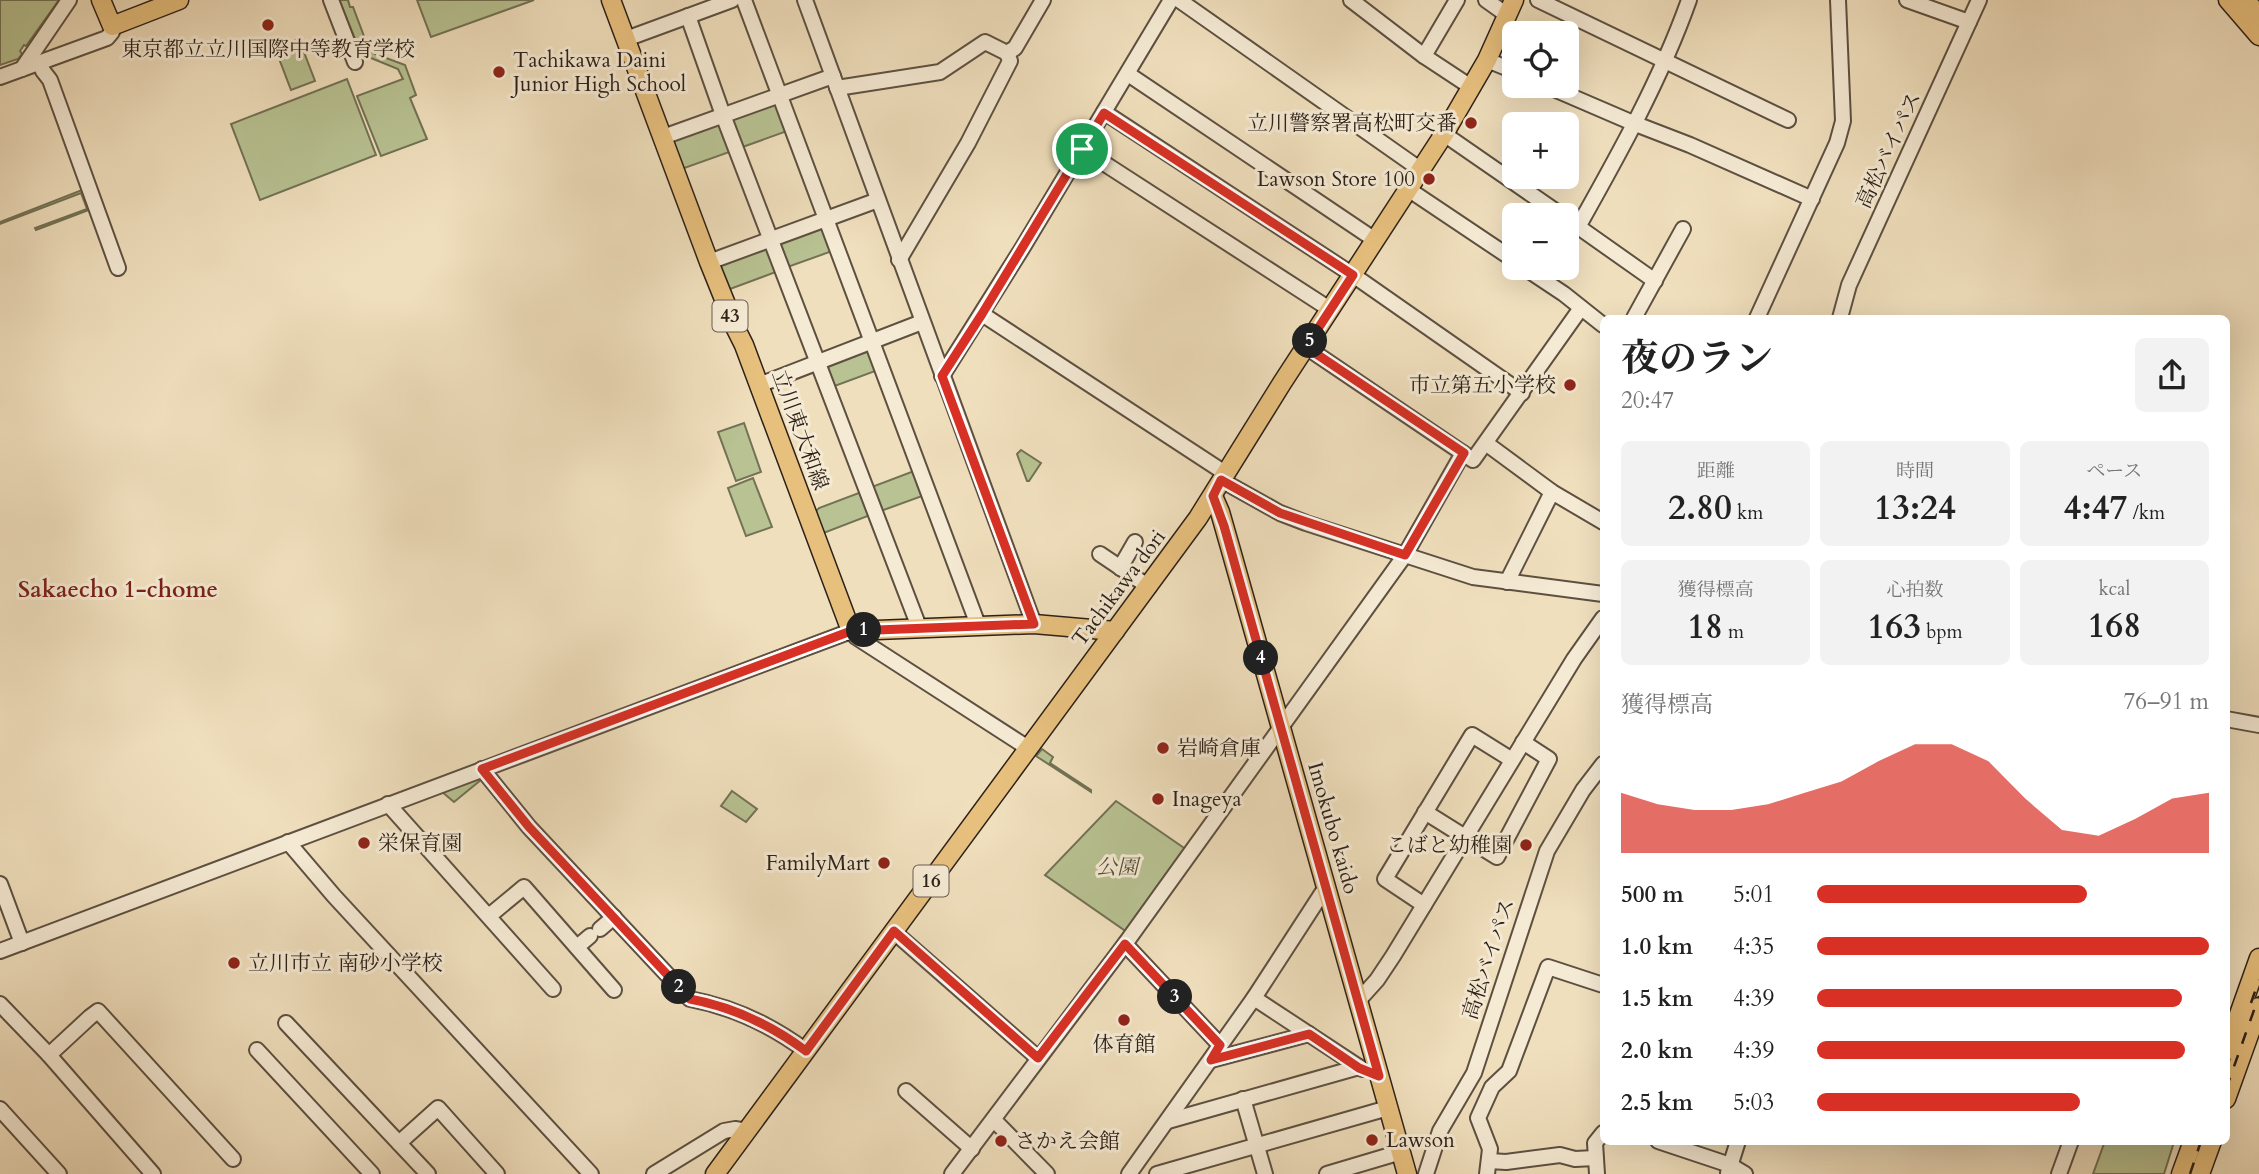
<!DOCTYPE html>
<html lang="ja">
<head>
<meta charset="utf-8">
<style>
	:root { --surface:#fff; --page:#f2f2f2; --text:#222; --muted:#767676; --accent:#d93025 }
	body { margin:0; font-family:Cardo,"Noto Serif JP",serif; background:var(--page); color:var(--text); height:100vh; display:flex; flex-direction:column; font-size:26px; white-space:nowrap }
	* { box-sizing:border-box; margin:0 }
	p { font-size:23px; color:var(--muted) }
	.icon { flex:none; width:38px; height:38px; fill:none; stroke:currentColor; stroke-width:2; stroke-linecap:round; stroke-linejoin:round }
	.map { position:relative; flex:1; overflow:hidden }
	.details { position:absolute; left:1600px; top:315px; width:630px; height:830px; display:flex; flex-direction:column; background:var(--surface); border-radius:10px; box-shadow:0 7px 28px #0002 }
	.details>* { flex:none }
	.fabs { position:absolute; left:1502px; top:21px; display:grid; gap:14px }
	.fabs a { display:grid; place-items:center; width:77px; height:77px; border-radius:10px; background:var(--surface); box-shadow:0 7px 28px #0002; font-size:35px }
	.pin { position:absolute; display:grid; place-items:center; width:60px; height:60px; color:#fff; margin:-30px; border:4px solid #fff; border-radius:50%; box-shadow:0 2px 7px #0007 }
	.km { position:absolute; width:35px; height:35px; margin:-18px; border-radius:50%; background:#222; color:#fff; font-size:19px; line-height:35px; text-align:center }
	.round { display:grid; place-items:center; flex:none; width:74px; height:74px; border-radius:10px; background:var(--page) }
	.overview { display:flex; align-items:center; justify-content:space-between; height:119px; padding:0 21px }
	h1 { font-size:38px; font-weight:700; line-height:52px }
	.stats { display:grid; grid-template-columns:repeat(3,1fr); gap:10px; height:119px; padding:7px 21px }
	.stats div { display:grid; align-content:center; border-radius:10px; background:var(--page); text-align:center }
	.stats b { font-size:35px; font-weight:700 }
	.stats small { font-size:19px; font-weight:400 }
	.stats p { font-size:19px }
	.chart { height:196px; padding:14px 21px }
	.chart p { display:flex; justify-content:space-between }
	.chart svg { width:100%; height:126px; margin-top:7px; fill:var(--accent); opacity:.7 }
	ul { padding:0 21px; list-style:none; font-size:23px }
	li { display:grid; grid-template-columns:112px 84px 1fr; align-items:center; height:52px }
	li i { height:18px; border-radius:9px; background:var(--accent) }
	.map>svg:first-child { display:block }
</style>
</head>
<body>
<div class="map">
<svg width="2259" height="1174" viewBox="0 0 2259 1174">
	<rect width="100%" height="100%" fill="#f0dfbd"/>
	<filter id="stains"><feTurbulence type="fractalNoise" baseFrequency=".00286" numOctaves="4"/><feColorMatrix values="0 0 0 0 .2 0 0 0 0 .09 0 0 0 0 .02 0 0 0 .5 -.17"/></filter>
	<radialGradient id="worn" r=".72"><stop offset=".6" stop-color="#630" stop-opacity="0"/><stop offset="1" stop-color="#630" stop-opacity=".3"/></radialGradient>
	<g fill="#b8c292" stroke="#727255" stroke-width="2">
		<polygon points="0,0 59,0 26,46 24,45 20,51 22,54 18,59 0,65"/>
		<polygon points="339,0 348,0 350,7 353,7 370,52 405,65 416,95 410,98 427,139 381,156 357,96 403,79 398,69 361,54"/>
		<polygon points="417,0 534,0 431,37"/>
		<polygon points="299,39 315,81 291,90 275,48"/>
		<polygon points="347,79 376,155 260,200 231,124"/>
		<polygon points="778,97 790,130 737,149 725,117"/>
		<polygon points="723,117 735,150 676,171 664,138"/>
		<polygon points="82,190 89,210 36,230 35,228 87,209 81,193 0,224 0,222"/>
		<polygon points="824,220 835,250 782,269 772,240"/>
		<polygon points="770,241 781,270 722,292 710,262"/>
		<polygon points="869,345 878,370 832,387 823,362"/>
		<polygon points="744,423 761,472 736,481 718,432"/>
		<polygon points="1021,450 1041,463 1029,481 1027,481 1017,454"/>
		<polygon points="914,471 925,495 878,512 869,488"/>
		<polygon points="753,478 772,527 746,536 728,488"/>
		<polygon points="864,491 873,514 821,534 814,513 819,508"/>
		<polygon points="1042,749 1053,757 1050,763 1091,790 1091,792 1036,756"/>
		<polygon points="477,777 482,779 454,802 441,791"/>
		<polygon points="732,791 757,809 746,822 721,806"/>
		<polygon points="1116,801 1187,850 1127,932 1045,875"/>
		<polygon points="2105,1141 2171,1141 2174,1142 2164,1174 2093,1174"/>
	</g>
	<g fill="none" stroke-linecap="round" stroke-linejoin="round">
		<g stroke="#5d5041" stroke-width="18">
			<g id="minor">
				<polyline points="331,0 355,62"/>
				<polyline points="744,0 978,625"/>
				<polyline points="805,0 1034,624"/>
				<polyline points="1179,0 1421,170"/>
				<polyline points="1351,0 1424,56 1471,87"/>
				<polyline points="1486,0 1507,15"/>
				<polyline points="1538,0 1788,120"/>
				<polyline points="1907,0 1969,22"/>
				<polyline points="688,16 723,115 919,627"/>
				<polyline points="626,39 732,0"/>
				<polyline points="1007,53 1015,48 1043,0"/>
				<polyline points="1424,56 1457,0"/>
				<polyline points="1487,60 1514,71"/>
				<polyline points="40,63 43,71 50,80 118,268"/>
				<polyline points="22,69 69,0"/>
				<polyline points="1128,74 1375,240"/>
				<polyline points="0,77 107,38 112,32 112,26"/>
				<polyline points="1547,86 1633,123 1690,145 1812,199"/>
				<polyline points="837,88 940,72 985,42 1007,53 1010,61 968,143 899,260"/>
				<polyline points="1104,112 1353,275 1522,393"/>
				<polyline points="1444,134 1561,215"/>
				<polyline points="663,137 833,76"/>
				<polyline points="1082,149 1331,310"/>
				<polyline points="1408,189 1514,260"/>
				<polyline points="1570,221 1655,281"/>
				<path d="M 1578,227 C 1619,154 1661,79 1689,0"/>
				<polyline points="709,262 878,200"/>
				<polyline points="1525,268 1564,294 1603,325"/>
				<polyline points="982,314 1225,473"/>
				<polyline points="1634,318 1683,229"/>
				<polyline points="1757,318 1837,143 1843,121 1838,0"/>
				<polyline points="1840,318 1849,285 1979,0"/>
				<polyline points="1306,347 1473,460 1581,308"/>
				<polyline points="942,376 1023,247 1171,0"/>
				<polyline points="759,385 922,322"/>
				<polyline points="1487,444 1552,492 1603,522"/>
				<polyline points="1221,480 1280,513 1306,523 1473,577 1603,594"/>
				<polyline points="1100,554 1149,587"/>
				<polyline points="1120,568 1135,542"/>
				<polyline points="1507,582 1552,492"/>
				<polyline points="2226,719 2259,725"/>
				<path d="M 482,769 L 529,827 L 690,999 C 733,1007 771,1025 806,1051"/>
				<polyline points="388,804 553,989"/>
				<polyline points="1425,812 1497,857 1549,759 1523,742"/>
				<polyline points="288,842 334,896 591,1174"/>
				<polyline points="0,884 22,943"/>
				<polyline points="1424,905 1385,879 1472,735 1512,760"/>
				<polyline points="489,916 524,887 614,990"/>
				<polyline points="600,929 614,917"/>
				<polyline points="893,931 1038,1058"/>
				<polyline points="1125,944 1220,1045"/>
				<polyline points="577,947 590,936"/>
				<polyline points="0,951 851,631 856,637 1028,748"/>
				<polyline points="1254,998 1362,1069"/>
				<polyline points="1358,1001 1377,980 1393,956 1574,659 1603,618"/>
				<polyline points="0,1004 49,1055 153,1174"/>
				<polyline points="286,1023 428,1174"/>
				<polyline points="257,1050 372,1174"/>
				<polyline points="49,1055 90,1017 98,1011 233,1159"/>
				<polyline points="1211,1060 1309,1034"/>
				<polyline points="906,1091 972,1149"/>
				<polyline points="1243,1099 1265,1174"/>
				<polyline points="0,1109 59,1174"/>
				<polyline points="994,1120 1047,1174"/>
				<polyline points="1168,1121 1359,1067"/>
				<polyline points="1658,1141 1730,1165 1745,1174"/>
				<polyline points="399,1143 438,1108 497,1174"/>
				<polyline points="1489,1161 1506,1162 1560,1155 1575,1159 1595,1158"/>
				<polyline points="1728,1173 1738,1141"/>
				<polyline points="654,1174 724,1131 735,1129 747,1131"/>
				<polyline points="952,1174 1125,944 1405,555 1463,453"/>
				<polyline points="1129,1174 1254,998 1326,887"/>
				<polyline points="1157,1174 1388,1108"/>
				<polyline points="1327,1174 1401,1152"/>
				<polyline points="1426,1174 1440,1131 1474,1073 1547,851 1583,790 1603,764"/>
				<polyline points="1487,1174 1490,1149 1478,1118 1492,1087 1509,1071 1548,967 1603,985"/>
				<polyline points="1597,1174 1595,1143 1603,1133"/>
				<polyline points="2059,1174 2071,1141"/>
			</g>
		</g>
		<g stroke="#2c2118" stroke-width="21">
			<g id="major">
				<polyline points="101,0 112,26 179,0"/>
				<polyline points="611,0 709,262 736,329 744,345 851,631 1034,624 1115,631"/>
				<polyline points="2228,0 2259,36"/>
				<polyline points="2245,0 2259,15"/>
				<polyline points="1213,496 1220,512 1230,547 1407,1174"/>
				<polyline points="2226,1051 2259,958"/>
				<polyline points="2226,1099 2259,1007"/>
				<polyline points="715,1174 1198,518 1282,383 1444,134 1487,60 1514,0"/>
				<polyline points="2181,1174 2193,1141"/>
				<polyline points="2200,1174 2212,1141"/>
			</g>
		</g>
		<use href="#minor" stroke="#f5ead4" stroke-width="14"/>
		<use href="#major" stroke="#e8c07e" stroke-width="18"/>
		<g stroke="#2c2118" stroke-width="2.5" stroke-dasharray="12 12" stroke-linecap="butt">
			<polyline points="2251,1003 2259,980"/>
			<polyline points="2226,1089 2259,996"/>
			<polyline points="2190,1174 2201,1141"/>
		</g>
	</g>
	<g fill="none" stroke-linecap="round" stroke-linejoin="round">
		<g stroke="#fff" stroke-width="14">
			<path id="route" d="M 1104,113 L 1353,275 L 1306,347 L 1464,453 L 1405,555 L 1280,513 L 1221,480 L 1213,496 L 1224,526 L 1379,1076 L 1359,1068 L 1309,1034 L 1211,1060 L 1220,1045 L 1125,944 L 1038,1058 L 894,931 L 806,1051 C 771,1025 733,1007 690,999 L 529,827 L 482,769 L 851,631 L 1034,624 L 942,376 L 982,314 Z"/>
		</g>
		<use href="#route" stroke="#d93025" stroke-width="9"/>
	</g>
	<g fill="#8f2418" stroke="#f5ead4" stroke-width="2.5">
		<circle cx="268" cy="25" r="7"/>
		<circle cx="499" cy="72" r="7"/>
		<circle cx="1471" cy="123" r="7"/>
		<circle cx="1429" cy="179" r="7"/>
		<circle cx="1570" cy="385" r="7"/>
		<circle cx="1163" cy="748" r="7"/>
		<circle cx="1158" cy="799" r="7"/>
		<circle cx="364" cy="843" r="7"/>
		<circle cx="1526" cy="845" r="7"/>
		<circle cx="884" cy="863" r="7"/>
		<circle cx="234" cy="963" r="7"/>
		<circle cx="1124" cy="1020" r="7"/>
		<circle cx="1372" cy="1140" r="7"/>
		<circle cx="1001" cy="1141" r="7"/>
	</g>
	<g text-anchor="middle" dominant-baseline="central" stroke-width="6" stroke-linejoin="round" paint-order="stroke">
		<g fill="#f5ead4" stroke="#685d50" stroke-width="2">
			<rect x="712.5" y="300.5" width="35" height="31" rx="5"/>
			<rect x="913.5" y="865.5" width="35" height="31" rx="5"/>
		</g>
		<g font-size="19" font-weight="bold" fill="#2c2118">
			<text x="730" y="316">43</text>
			<text x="931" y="881">16</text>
		</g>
		<g font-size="21" fill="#2c2118" stroke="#f5ead4" text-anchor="start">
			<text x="268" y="49" text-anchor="middle">東京都立立川国際中等教育学校</text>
			<text x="513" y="60">Tachikawa Daini<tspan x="513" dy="24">Junior High School</tspan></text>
			<text x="1457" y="123" text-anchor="end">立川警察署高松町交番</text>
			<text x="1415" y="179" text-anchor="end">Lawson Store 100</text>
			<text x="1556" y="385" text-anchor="end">市立第五小学校</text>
			<text x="1177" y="748">岩崎倉庫</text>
			<text x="1172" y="799">Inageya</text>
			<text x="378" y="843">栄保育園</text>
			<text x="1512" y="845" text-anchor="end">こばと幼稚園</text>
			<text x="870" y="863" text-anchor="end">FamilyMart</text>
			<text x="248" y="963">立川市立 南砂小学校</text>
			<text x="1124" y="1044" text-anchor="middle">体育館</text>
			<text x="1386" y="1140">Lawson</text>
			<text x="1015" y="1141">さかえ会館</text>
		</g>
		<g font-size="21" fill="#2c2118" stroke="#f5ead4">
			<text transform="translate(1889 150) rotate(-65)">高松バイパス</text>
			<text transform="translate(800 430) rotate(70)">立川東大和線</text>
			<text transform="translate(1119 588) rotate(-53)">Tachikawa dori</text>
			<text transform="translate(1333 828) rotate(74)">Imokubo kaido</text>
			<text transform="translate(1489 959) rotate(-72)">高松バイパス</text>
		</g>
		<g font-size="21" font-style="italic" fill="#56513d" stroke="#f5ead4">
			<text x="1117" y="867">公園</text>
		</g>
		<g font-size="23" font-weight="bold" fill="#7a1f14" stroke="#f5ead4">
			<text x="118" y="589">Sakaecho 1-chome</text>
		</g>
	</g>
	<rect width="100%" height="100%" filter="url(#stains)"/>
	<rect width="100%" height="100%" fill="url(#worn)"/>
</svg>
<div class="fabs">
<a><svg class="icon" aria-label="locate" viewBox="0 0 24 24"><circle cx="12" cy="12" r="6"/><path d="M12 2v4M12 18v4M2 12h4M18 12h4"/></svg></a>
<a>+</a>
<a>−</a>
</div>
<div class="pin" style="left:1082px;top:149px;background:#1e9e55"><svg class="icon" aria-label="arrive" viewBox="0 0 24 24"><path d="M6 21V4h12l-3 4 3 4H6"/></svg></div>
<b class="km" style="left:864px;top:630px">1</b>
<b class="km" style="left:679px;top:987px">2</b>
<b class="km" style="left:1175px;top:997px">3</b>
<b class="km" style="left:1261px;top:658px">4</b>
<b class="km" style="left:1310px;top:341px">5</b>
<section class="details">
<div class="overview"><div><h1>夜のラン</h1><p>20:47</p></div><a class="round"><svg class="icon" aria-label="share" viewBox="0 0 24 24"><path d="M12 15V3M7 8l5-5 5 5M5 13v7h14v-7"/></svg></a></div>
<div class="stats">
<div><p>距離</p><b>2.80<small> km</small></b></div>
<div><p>時間</p><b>13:24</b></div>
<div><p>ペース</p><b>4:47<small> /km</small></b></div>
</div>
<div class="stats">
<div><p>獲得標高</p><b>18<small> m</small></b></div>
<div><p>心拍数</p><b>163<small> bpm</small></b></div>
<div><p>kcal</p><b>168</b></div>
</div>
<div class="chart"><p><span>獲得標高</span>76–91 m</p>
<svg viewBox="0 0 160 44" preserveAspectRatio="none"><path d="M0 44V23L10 27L20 29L30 29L40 27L50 23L60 19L70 12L80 6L90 6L100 12L110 25L120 36L130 38L140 32L150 25L160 23V44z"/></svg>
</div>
<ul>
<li><b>500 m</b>5:01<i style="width:69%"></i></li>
<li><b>1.0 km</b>4:35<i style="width:100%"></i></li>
<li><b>1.5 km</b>4:39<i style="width:93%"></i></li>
<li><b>2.0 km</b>4:39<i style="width:94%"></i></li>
<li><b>2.5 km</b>5:03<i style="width:67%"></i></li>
</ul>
</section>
</div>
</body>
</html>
